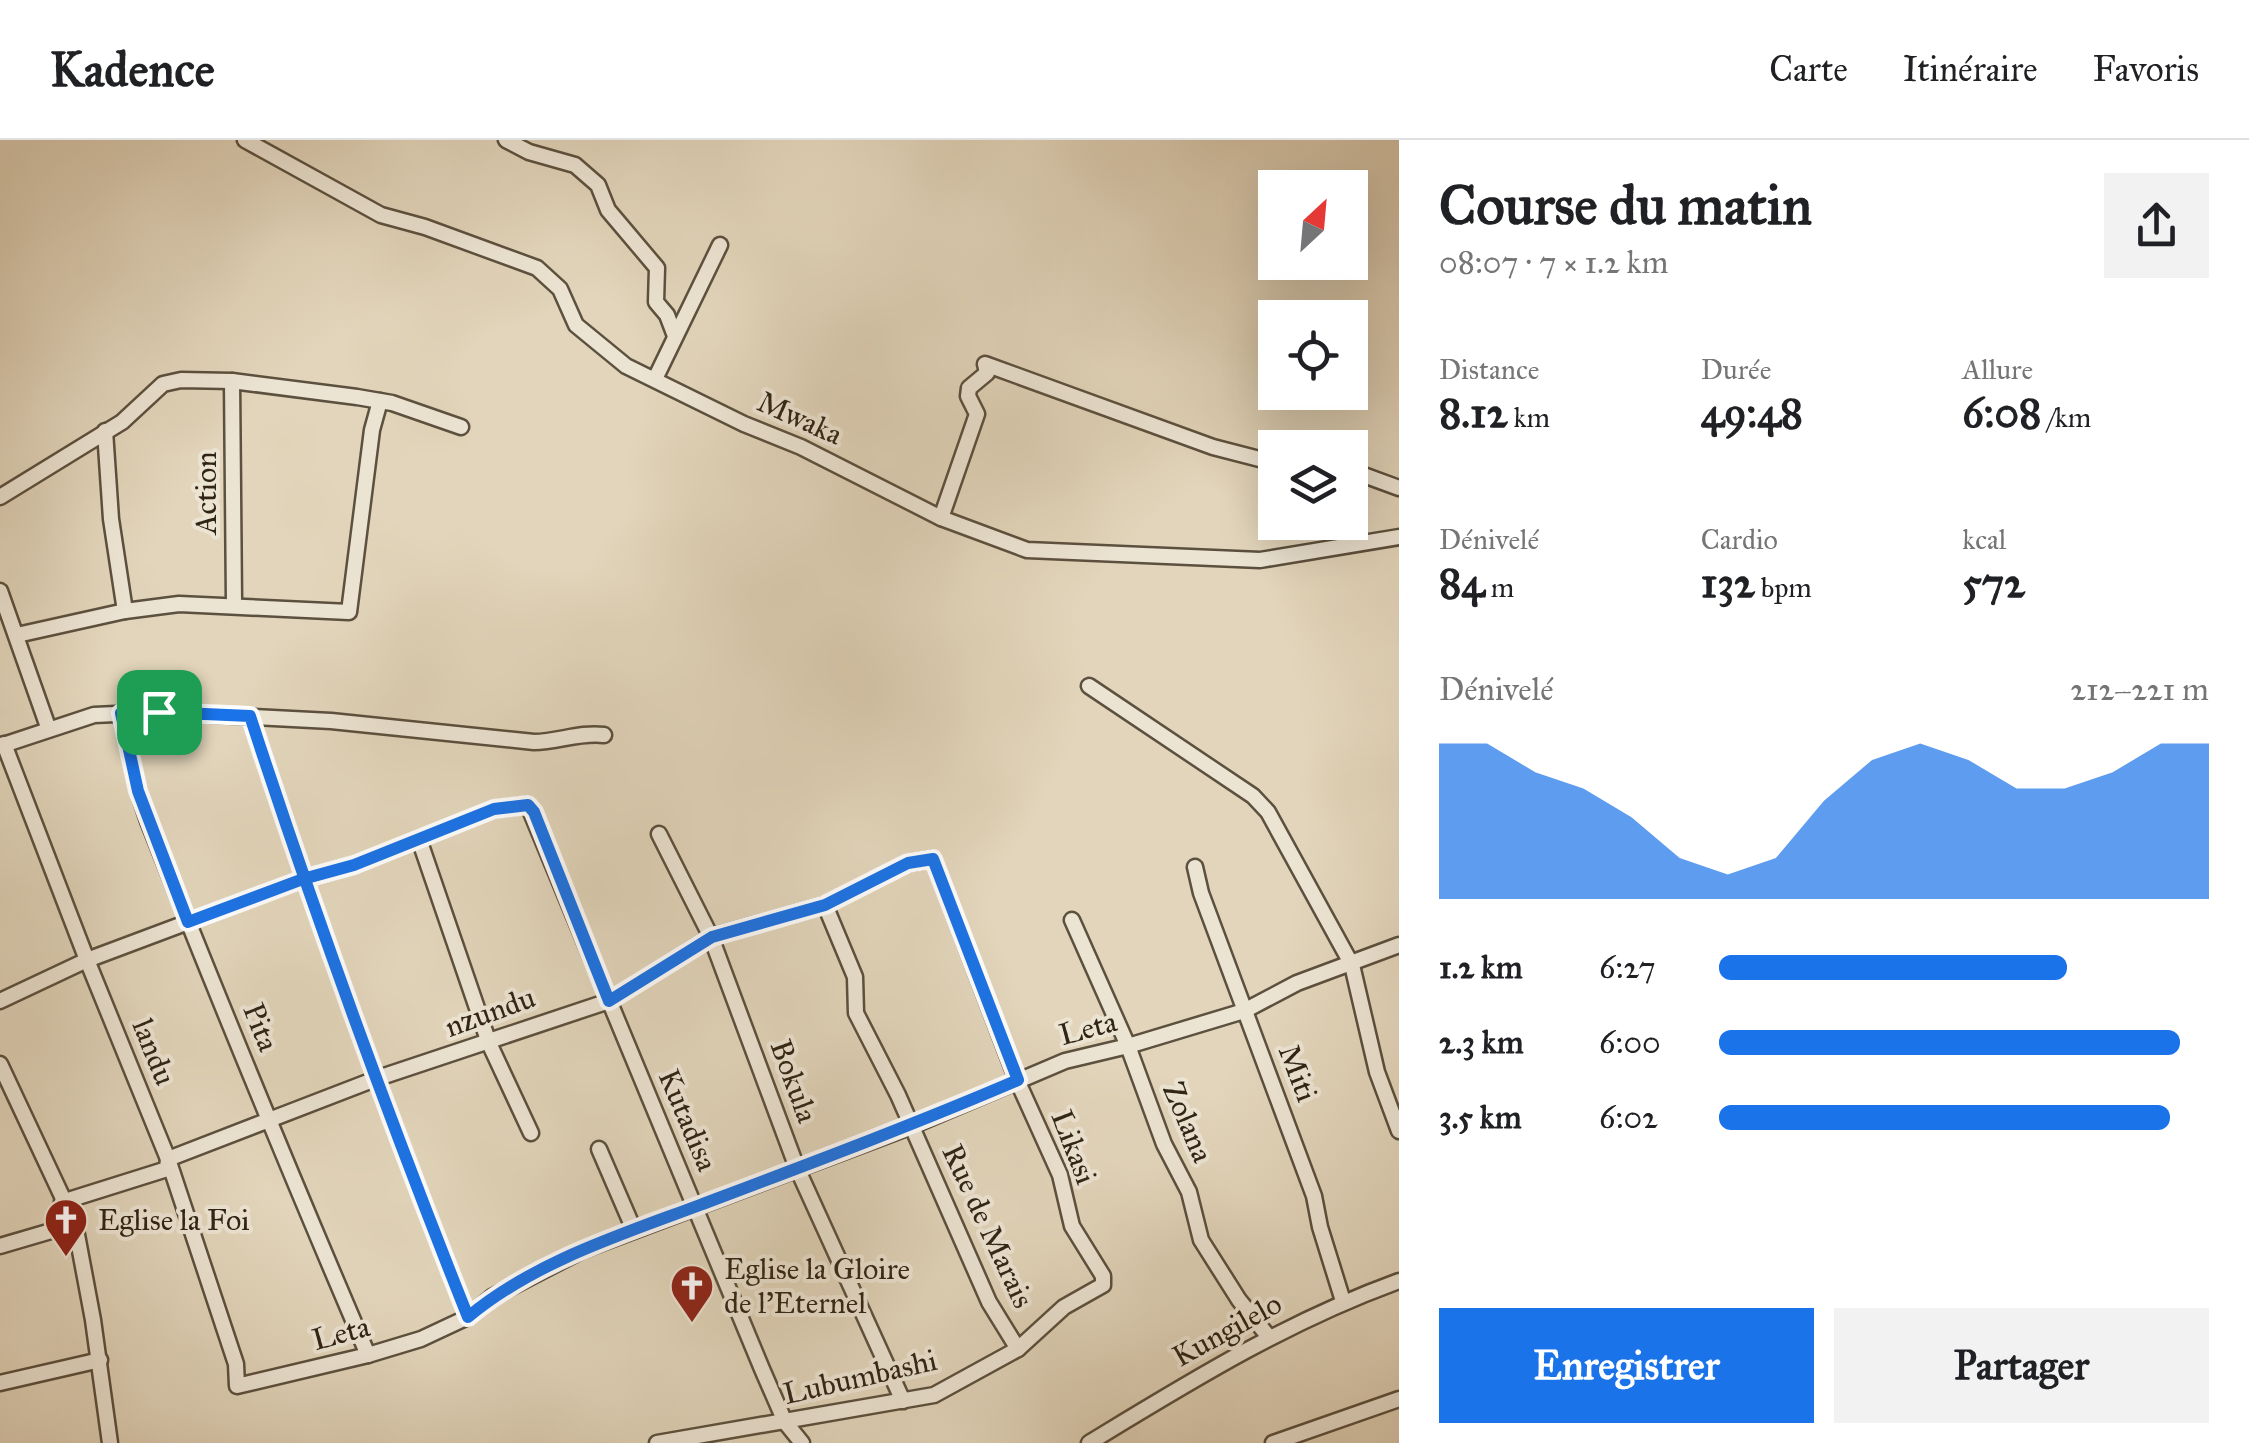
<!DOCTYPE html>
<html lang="fr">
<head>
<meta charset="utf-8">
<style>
	:root { --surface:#fff; --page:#f2f2f2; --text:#202124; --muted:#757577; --line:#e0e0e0; --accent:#1a73e8 }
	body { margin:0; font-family:"IM FELL Great Primer",serif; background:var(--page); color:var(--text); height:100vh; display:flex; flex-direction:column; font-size:38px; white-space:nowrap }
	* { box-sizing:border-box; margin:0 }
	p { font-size:32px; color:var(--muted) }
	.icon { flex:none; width:55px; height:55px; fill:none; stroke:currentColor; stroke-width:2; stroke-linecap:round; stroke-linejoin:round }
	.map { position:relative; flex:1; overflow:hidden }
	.side { display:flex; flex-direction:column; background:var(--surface); width:850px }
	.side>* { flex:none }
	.needle { width:65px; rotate:26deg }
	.buttons { position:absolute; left:1258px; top:30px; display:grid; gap:20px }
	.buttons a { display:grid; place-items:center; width:110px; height:110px; border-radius:0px; background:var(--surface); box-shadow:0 10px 40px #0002; font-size:50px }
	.pin { position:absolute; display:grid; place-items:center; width:85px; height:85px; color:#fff; margin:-42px; border-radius:20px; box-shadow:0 5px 15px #0006 }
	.round { display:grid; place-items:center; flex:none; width:105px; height:105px; border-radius:0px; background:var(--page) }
	.headline { display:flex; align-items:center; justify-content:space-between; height:170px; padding:0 40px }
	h1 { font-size:55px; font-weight:700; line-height:75px }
	.stats { display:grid; grid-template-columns:repeat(3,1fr); gap:15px; height:170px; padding:10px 40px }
	.stats div { display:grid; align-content:center }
	.stats b { font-size:42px; font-weight:700 }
	.stats small { font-size:28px; font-weight:400 }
	.stats p { font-size:28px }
	.chart { height:280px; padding:20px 40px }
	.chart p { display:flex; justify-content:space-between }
	.chart svg { width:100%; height:180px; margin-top:10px; fill:var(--accent); opacity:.7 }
	.cta { display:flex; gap:20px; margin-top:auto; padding:20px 40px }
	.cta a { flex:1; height:115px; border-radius:0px; background:var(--accent); color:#fff; font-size:40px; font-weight:700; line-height:115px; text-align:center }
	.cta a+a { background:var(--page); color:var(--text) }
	ul { padding:0 40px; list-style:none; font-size:32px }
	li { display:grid; grid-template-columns:160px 120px 1fr; align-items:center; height:75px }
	li i { height:25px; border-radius:12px; background:var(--accent) }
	header { display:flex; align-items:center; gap:60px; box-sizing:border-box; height:140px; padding:0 50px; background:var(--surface); border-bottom:2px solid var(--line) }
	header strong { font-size:48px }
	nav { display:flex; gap:55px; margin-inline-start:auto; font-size:35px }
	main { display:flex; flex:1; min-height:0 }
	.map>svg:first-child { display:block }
</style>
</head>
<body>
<header>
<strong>Kadence</strong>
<nav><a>Carte</a><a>Itinéraire</a><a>Favoris</a></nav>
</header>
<main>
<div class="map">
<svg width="1399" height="1303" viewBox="0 0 1399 1303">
	<rect width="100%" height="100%" fill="#e2d5bb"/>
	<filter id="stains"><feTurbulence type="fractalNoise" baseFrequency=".002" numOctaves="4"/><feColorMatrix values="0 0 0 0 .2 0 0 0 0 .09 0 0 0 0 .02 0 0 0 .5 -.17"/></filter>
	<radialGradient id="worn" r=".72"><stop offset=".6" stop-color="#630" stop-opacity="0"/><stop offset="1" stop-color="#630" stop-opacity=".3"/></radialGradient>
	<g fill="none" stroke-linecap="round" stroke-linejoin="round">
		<g stroke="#5c503e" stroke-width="19">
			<g id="street">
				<polyline points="245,0 381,75 425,87 537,128 560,149 576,185 626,226 744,284 801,307 941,378 1027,410 1260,420 1399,397"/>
				<polyline points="506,0 529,12 575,25 598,45 608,70 657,128 656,162 667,175 675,196"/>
				<polyline points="655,239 720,105"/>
				<polyline points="232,241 234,464"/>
				<polyline points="105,291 111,379 125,471"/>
				<polyline points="1350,330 1399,348"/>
				<polyline points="0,357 122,282 163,244 181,240 232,241 357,257 392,263 461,287"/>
				<polyline points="941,378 977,274 968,256 969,248 987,233 985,224 1213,307 1275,323"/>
				<polyline points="0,451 48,587"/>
				<polyline points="17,495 125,471 179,464 349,472 372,290 380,261"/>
				<polyline points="1089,546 1253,656 1268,672 1352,825 1377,932 1399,991"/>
				<path d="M 121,573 L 138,651 L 148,681 C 219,860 292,1038 368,1215"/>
				<path d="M 250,576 C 316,778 389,979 468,1177"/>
				<polyline points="4,604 87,820 168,1019 236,1224 237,1246 368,1215 421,1199 468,1177 492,1157 583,1110 912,986 1065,921 1128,906 1244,871 1297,843 1399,805"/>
				<path d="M 0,606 L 94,575 L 159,572 L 331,581 L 534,602 C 558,602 579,592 604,595"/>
				<polyline points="659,694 711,797 797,1028 903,1261"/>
				<polyline points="419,699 489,903 531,993"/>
				<polyline points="1195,727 1201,753 1314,1056 1320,1087 1343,1161"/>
				<polyline points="825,765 855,837 856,873 898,955 989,1162 1018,1209"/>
				<polyline points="1072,780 1128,906 1164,1004 1189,1052 1201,1100 1239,1160 1268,1196"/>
				<polyline points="0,861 87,820 303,739 354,725 494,669 528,665 762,1229 785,1282 802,1303"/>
				<polyline points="0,924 75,1084 93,1180 110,1303"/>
				<polyline points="599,1009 634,1090"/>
				<polyline points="62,1062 167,1029 168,1019 378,938 609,861 711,797 825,765 908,723 933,719 1017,940 1060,1035 1072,1086 1103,1136 1103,1145 1064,1167 1018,1209 934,1255 657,1303"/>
				<polyline points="0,1106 75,1084"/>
				<polyline points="0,1243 100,1220"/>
				<path d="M 1089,1303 C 1191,1241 1286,1182 1399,1141"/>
				<polyline points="1273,1303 1399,1259"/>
			</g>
		</g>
		<use href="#street" stroke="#ece4d3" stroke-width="14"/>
	</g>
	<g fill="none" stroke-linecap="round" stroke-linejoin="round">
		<g stroke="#fff" stroke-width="20">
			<path id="route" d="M 159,572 L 250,576 C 316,778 389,979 468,1177 C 534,1122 620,1095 700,1065 C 806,1025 913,985 1018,940 L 933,719 L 908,723 L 825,765 L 712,797 L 609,861 L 534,672 L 528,665 L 494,669 L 354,725 L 303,739 L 188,782 L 138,651 L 121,573 L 159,572"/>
		</g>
		<use href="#route" stroke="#1a73e8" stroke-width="12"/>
	</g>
	<defs>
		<g id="church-pin" transform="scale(2.25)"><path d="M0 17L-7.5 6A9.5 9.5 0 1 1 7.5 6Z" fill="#8f2418" stroke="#ece4d3"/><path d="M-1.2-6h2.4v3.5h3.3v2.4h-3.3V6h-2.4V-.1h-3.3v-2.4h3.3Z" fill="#fff"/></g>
	</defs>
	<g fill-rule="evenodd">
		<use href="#church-pin" x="66" y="1080"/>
		<use href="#church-pin" x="692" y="1146"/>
	</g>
	<g text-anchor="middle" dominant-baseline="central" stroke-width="8" stroke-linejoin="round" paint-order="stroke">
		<g font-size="30" fill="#302415" stroke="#ece4d3">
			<text transform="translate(800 278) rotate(24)">Mwaka</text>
			<text transform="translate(206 353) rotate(-90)">Action</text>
			<text transform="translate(490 872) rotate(-20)">nzundu</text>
			<text transform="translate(261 887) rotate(68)">Pita</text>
			<text transform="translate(1088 888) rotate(-15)">Leta</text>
			<text transform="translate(154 912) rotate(68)">landu</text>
			<text transform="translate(1298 933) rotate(69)">Miti</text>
			<text transform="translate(794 941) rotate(70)">Bokula</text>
			<text transform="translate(688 980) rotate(67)">Kutadisa</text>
			<text transform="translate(1188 982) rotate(67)">Zolana</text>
			<text transform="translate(1074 1007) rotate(69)">Likasi</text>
			<text transform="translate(988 1086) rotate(65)">Rue de Marais</text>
			<text transform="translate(1227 1190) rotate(-29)">Kungilelo</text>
			<text transform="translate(341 1193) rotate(-15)">Leta</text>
			<text transform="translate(860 1237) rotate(-13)">Lubumbashi</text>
		</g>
		<g font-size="30" fill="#302415" stroke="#ece4d3" text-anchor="start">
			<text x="98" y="1080">Eglise la Foi</text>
			<text x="724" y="1129">Eglise la Gloire<tspan x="724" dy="34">de l'Eternel</tspan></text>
		</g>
	</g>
	<rect width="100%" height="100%" filter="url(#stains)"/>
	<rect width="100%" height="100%" fill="url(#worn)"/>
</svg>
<div class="buttons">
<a><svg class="needle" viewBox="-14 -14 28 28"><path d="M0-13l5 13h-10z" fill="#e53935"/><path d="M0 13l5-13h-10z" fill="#757577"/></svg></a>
<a><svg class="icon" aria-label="locate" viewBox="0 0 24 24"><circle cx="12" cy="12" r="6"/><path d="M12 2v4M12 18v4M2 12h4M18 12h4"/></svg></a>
<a><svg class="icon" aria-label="layers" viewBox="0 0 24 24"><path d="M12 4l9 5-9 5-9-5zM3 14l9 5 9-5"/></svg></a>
</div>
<div class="pin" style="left:159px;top:572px;background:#1e9e55"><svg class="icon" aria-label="arrive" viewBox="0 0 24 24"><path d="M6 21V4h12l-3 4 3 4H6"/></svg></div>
</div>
<section class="side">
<div class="headline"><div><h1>Course du matin</h1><p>08:07 · 7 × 1.2 km</p></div><a class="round"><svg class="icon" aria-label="share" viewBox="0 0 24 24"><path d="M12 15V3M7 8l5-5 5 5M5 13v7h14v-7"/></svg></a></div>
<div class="stats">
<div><p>Distance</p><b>8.12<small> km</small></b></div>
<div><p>Durée</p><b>49:48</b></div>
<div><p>Allure</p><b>6:08<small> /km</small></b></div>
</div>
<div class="stats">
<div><p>Dénivelé</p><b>84<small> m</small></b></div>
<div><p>Cardio</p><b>132<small> bpm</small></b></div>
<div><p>kcal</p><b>572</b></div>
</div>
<div class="chart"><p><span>Dénivelé</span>212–221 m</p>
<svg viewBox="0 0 160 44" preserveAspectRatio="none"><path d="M0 44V6L10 6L20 13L30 17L40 24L50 34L60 38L70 34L80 20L90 10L100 6L110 10L120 17L130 17L140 13L150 6L160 6V44z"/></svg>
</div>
<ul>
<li><b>1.2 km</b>6:27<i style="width:71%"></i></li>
<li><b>2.3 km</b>6:00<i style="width:94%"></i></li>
<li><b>3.5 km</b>6:02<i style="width:92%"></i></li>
</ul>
<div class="cta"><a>Enregistrer</a><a>Partager</a></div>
</section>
</main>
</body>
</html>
